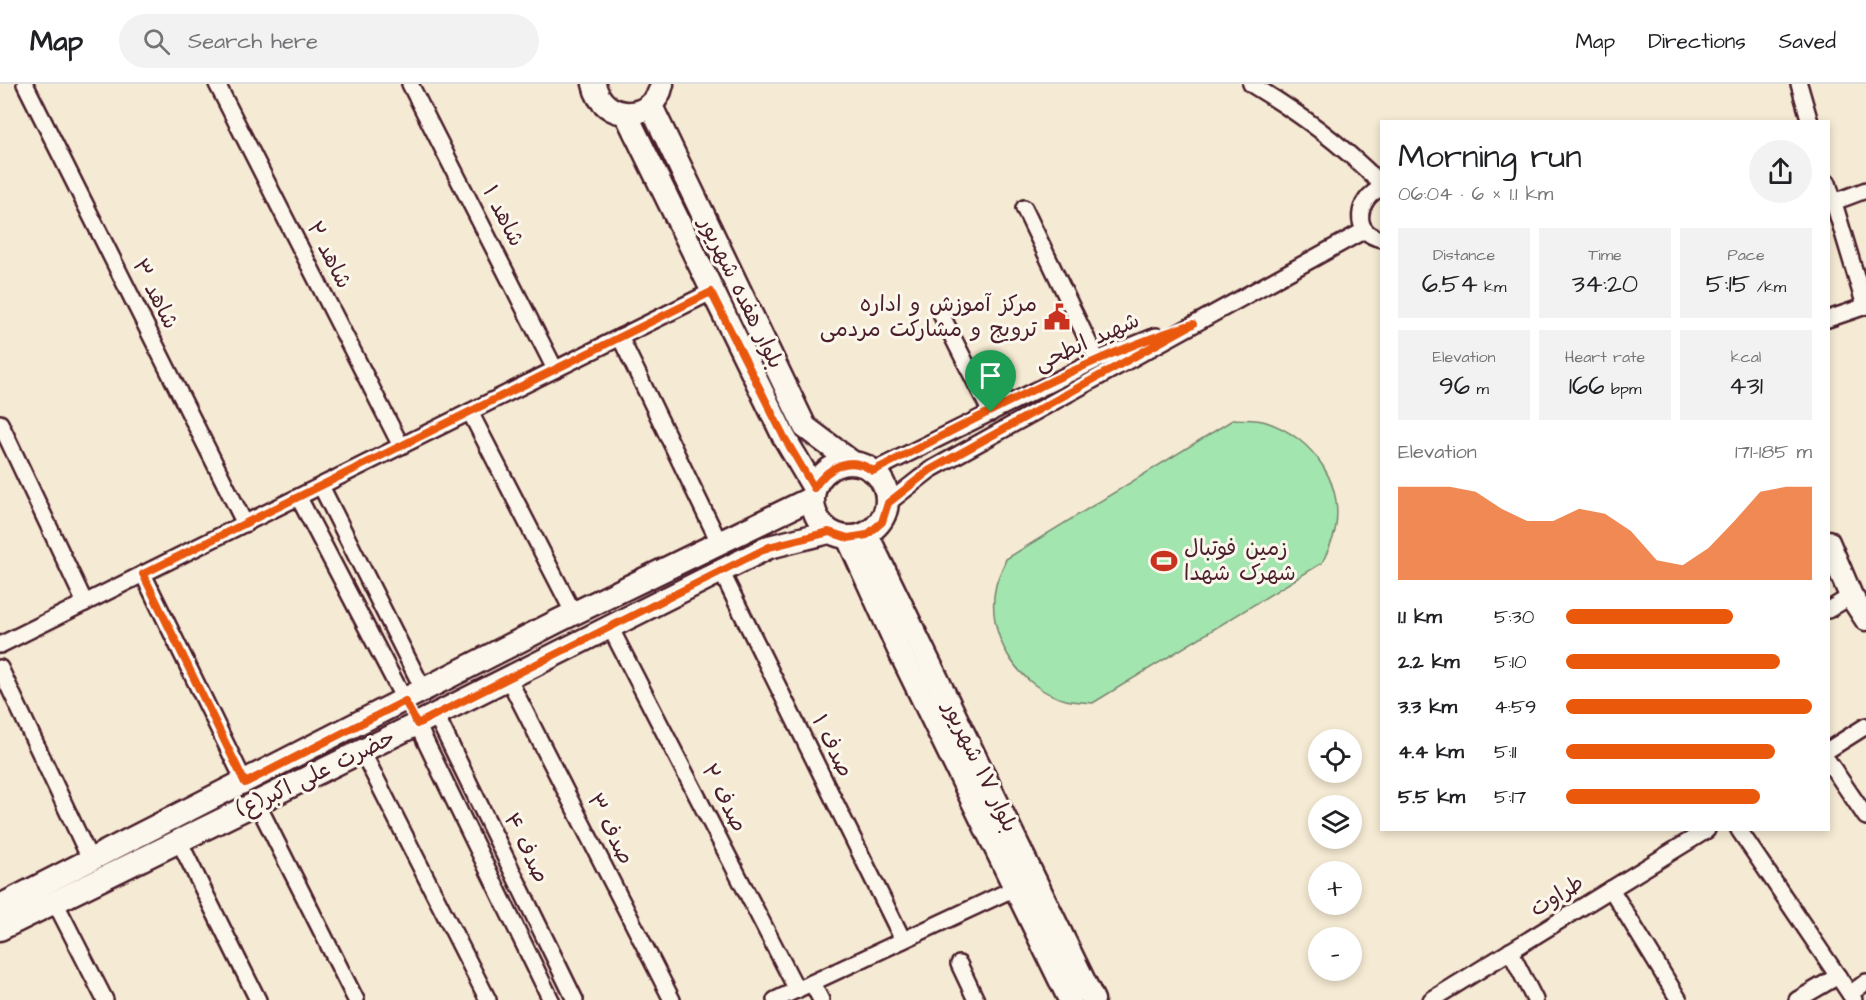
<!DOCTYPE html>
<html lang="en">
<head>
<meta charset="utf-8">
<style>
	:root { --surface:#fff; --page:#f2f2f2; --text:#202124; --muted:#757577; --line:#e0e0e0; --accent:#ea580c }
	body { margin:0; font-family:"Architects Daughter","Playpen Sans Arabic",sans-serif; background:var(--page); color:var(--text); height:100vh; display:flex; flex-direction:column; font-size:22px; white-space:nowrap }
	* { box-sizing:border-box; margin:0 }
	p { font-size:20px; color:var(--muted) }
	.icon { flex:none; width:33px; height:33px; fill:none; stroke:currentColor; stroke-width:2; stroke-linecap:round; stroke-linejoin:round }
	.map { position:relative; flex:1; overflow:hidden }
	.details { position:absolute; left:1380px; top:36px; width:450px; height:711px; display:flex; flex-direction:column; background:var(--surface); border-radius:0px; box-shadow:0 3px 9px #0003 }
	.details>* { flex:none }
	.tools { position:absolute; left:1308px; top:645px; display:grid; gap:12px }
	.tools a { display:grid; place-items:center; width:54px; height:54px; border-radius:50%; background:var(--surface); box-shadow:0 3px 9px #0003; font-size:30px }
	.pin { position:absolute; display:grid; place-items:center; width:51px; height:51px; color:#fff; margin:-62px -26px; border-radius:50% 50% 50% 0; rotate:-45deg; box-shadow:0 0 6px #0007 }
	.pin .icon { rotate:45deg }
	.round { display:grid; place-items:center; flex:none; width:63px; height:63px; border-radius:32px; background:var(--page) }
	.headline { display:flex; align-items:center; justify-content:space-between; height:102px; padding:0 18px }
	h1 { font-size:33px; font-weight:600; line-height:45px }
	.stats { display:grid; grid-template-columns:repeat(3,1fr); gap:9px; height:102px; padding:6px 18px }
	.stats div { display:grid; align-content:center; border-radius:0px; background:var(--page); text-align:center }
	.stats b { font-size:26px; font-weight:600 }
	.stats small { font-size:16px; font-weight:400 }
	.stats p { font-size:16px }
	.chart { height:168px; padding:12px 18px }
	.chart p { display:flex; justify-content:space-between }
	.chart svg { width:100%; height:108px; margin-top:6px; fill:var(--accent); opacity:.7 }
	ul { padding:0 18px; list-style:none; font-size:20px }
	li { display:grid; grid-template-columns:96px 72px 1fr; align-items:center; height:45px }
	li i { height:15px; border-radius:8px; background:var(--accent) }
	header { display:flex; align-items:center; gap:36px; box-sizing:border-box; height:84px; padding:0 30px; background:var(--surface); border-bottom:2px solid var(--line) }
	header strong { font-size:28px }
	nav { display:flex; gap:33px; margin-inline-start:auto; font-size:21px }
	.search { width:420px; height:54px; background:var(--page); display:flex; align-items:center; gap:15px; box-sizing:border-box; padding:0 21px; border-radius:33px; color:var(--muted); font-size:22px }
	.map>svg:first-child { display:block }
</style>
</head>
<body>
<header>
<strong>Map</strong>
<div class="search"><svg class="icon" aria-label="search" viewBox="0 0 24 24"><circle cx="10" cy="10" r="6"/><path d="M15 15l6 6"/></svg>Search here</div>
<nav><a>Map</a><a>Directions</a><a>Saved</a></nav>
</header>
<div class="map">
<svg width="1866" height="916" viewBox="0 0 1866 916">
	<rect width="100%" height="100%" fill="#f5ead3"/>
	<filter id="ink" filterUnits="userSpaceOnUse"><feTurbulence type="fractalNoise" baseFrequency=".0167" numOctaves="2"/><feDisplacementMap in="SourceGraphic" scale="12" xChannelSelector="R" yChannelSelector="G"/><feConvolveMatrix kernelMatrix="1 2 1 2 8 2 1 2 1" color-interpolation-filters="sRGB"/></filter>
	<g filter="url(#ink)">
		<path fill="#a3e5af" stroke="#76826d" stroke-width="1.5" d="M 1234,335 C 1244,336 1257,335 1266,338 C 1313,353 1349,403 1333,454 C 1330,462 1326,471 1322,479 L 1093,619 C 1084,618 1075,618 1066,616 C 1018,604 984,549 996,501 C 998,492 1003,484 1006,475 Z"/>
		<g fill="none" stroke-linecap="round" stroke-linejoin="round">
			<g stroke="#4a1f2b" stroke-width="20">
				<g id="street">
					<polyline points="25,0 245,440"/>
					<polyline points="217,0 401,362"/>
					<polyline points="410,0 555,285"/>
					<path d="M 1251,0 C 1302,31 1339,58 1382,101"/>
					<polyline points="1799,0 1810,38"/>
					<polyline points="1828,99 1865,222"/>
					<path d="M 1382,104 C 1356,114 1351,150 1382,155"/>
					<polyline points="1834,118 1866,106"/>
					<polyline points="1024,124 1097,276"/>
					<polyline points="942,232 991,329"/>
					<polyline points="1828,235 1866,222"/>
					<polyline points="620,253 719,458"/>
					<polyline points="470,328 574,530"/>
					<polyline points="0,339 85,519"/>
					<polyline points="873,387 1097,276 1156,252"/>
					<polyline points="321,402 424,607"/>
					<polyline points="299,414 405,617"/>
					<polyline points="888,419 930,386 1365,146"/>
					<polyline points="721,487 903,856"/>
					<polyline points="143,490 245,699"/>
					<polyline points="1828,526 1851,512"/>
					<polyline points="610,543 797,906"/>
					<polyline points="0,561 711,208"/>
					<polyline points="0,584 91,777"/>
					<polyline points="508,594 672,916"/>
					<polyline points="436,631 575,916"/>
					<polyline points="417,640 551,916"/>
					<polyline points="1828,666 1866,642"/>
					<polyline points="362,667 488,916"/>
					<polyline points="1828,677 1866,733"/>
					<polyline points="257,719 356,916"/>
					<polyline points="1739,746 1854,916"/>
					<polyline points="179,757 258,916"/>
					<polyline points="1611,805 1679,916"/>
					<polyline points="55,818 105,916"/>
					<polyline points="1510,867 1535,916"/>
					<polyline points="959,880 976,916"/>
					<polyline points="812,899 821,916"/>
					<polyline points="1850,910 1866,898"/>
					<polyline points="775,916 1015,804"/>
					<polyline points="1431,916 1707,746"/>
					<polyline points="1797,916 1838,892"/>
				</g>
			</g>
			<g stroke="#4a1f2b" stroke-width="27">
				<g id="secondary">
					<path d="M 594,0 C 602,39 654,39 662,0"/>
					<polyline points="651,22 805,343 853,379"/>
					<polyline points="626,30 784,353 814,404"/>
					<circle cx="850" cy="416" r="37"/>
					<polyline points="867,451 1093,916"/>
					<polyline points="848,454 898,564 1070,916"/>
					<polyline points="1828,458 1851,512 1866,535"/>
					<polyline points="0,822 558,537 812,414"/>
					<polyline points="0,845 417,640 769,463 829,448"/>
				</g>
			</g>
			<use href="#street" stroke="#fbf7ec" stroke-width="15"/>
			<use href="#secondary" stroke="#fbf7ec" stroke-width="22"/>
		</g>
	</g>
	<g fill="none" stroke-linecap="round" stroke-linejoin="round" filter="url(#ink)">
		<g stroke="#fff" stroke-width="12">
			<path id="route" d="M 711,208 L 784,353 L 814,404 C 828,383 850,370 873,387 C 978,335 1081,275 1193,240 L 930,386 L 888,419 L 882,438 L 867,451 L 848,454 L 829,448 L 769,463 L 417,640 L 405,617 L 245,699 L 143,490 Z"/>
		</g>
		<use href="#route" stroke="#ea580c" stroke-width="8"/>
	</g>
	<defs>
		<g id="civic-bare" transform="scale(2.07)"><path d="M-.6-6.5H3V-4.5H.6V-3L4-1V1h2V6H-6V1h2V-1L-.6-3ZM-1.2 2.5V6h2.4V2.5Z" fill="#c8321e" stroke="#fbf7ec" stroke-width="2.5" paint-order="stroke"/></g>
		<g id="stadium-bare" transform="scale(2.07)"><path d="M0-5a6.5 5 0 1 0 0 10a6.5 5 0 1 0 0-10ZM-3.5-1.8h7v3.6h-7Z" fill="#c8321e" stroke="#fbf7ec" stroke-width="2.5" paint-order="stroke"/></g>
	</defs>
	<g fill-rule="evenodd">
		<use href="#civic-bare" x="1057" y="233"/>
		<use href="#stadium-bare" x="1164" y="477"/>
	</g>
	<g text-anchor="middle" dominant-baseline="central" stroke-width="6" stroke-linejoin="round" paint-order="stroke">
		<g font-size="22" fill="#4a1f2b" stroke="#fbf7ec">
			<text transform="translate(503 132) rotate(63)">شاهد ۱</text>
			<text transform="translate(329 171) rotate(63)">شاهد ۲</text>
			<text transform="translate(741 209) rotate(64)">بلوار هفده شهریور</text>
			<text transform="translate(155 210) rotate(63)">شاهد ۳</text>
			<text transform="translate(1087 258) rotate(-24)">شهید ابطحی</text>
			<text transform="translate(832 662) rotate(64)">صدف ۱</text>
			<text transform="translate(980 683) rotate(64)">بلوار ۱۷ شهریور</text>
			<text transform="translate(316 690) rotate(-26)">حضرت علی اکبر(ع)</text>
			<text transform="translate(724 714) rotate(63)">صدف ۲</text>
			<text transform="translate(610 745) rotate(63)">صدف ۳</text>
			<text transform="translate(526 764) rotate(64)">صدف ۴</text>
			<text transform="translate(1557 812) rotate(-32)">طراوت</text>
		</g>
		<g font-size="22" fill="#4a1f2b" stroke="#fbf7ec" text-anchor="end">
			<text x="1037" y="220">مرکز آموزش و اداره<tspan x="1037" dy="25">ترویج و مشارکت مردمی</tspan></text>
			<text x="1184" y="464" text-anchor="start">زمین فوتبال<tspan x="1184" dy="25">شهرک شهدا</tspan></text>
		</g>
	</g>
</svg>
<div class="tools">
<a><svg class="icon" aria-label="locate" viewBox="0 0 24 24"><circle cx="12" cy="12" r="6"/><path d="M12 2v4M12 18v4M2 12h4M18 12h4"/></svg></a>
<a><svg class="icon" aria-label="layers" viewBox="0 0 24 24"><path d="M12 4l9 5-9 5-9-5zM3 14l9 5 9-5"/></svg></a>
<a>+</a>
<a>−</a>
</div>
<div class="pin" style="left:991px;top:328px;background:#1e9e55"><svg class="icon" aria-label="arrive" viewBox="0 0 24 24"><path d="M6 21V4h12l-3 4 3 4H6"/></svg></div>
<section class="details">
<div class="headline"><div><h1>Morning run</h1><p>06:04 · 6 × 1.1 km</p></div><a class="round"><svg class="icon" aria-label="share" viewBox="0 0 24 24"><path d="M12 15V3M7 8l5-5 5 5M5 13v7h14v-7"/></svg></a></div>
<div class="stats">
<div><p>Distance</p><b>6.54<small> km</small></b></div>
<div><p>Time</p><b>34:20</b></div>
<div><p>Pace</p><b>5:15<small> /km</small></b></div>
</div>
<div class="stats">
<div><p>Elevation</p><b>96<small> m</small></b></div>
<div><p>Heart rate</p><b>166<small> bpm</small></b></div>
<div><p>kcal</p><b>431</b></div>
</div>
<div class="chart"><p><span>Elevation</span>171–185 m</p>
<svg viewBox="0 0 160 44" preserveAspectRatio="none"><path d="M0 44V6L10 6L20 6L30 8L40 15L50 20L60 20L70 15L80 17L90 24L100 36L110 38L120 31L130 20L140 8L150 6L160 6V44z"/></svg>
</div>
<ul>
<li><b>1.1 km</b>5:30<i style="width:68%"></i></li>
<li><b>2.2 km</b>5:10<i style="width:87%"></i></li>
<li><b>3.3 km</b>4:59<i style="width:100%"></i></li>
<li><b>4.4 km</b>5:11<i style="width:85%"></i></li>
<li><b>5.5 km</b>5:17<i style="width:79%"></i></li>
</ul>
</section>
</div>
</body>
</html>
